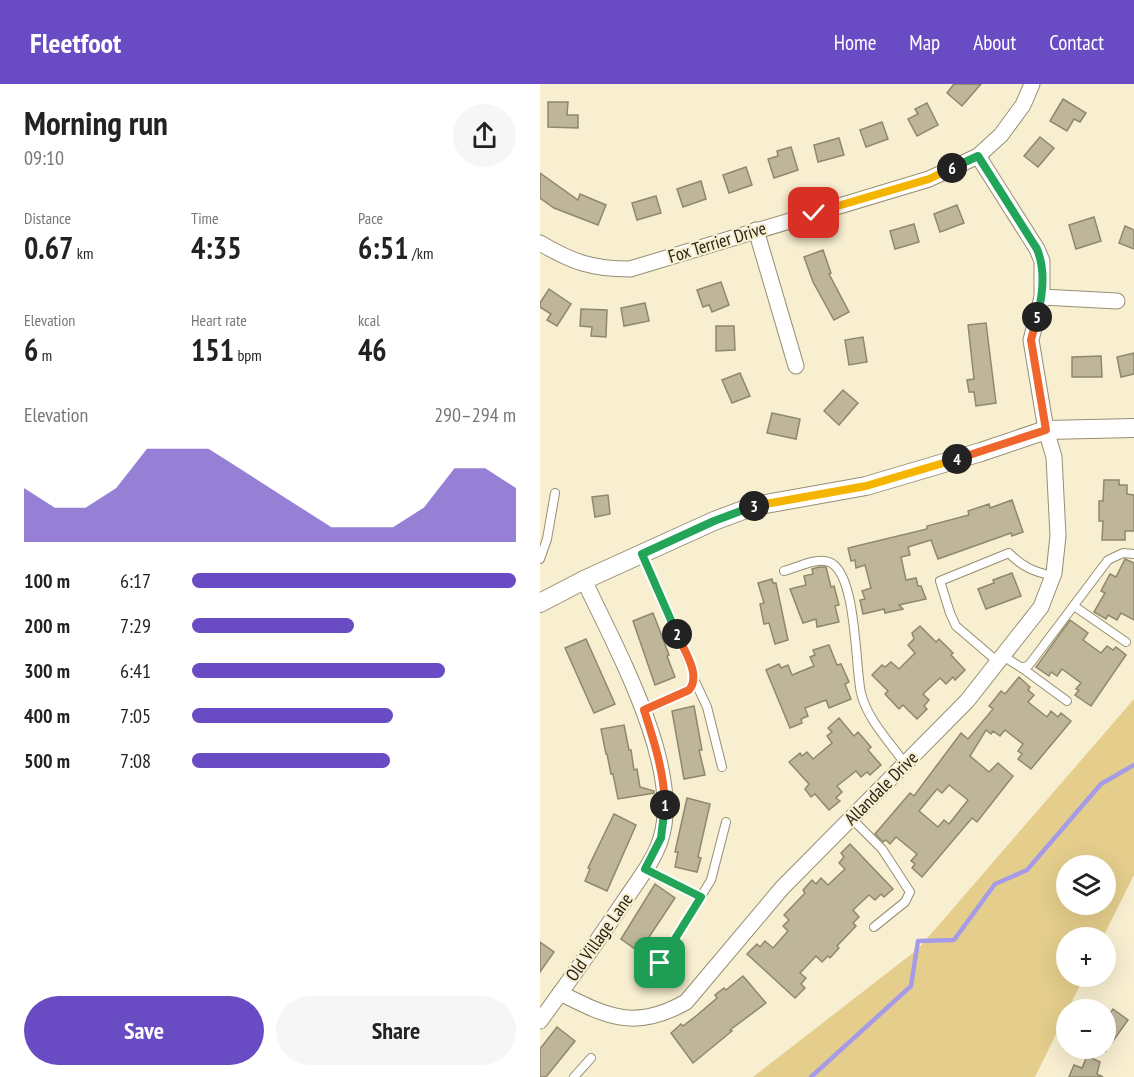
<!DOCTYPE html>
<html lang="en">
<head>
<meta charset="utf-8">
<style>
	:root { --surface:#fff; --page:#f6f6f6; --text:#222; --muted:#767676; --accent:#694bc4 }
	body { margin:0; font-family:"PT Sans Narrow",sans-serif; background:var(--page); color:var(--text); height:100vh; display:flex; flex-direction:column; font-size:22px; white-space:nowrap }
	* { box-sizing:border-box; margin:0 }
	p { font-size:20px; color:var(--muted) }
	.icon { flex:none; width:33px; height:33px; fill:none; stroke:currentColor; stroke-width:2; stroke-linecap:round; stroke-linejoin:round }
	.map { position:relative; flex:1; overflow:hidden }
	.side { display:flex; flex-direction:column; background:var(--surface); width:540px }
	.side>* { flex:none }
	.tools { position:absolute; left:516px; top:771px; display:grid; gap:12px }
	.tools a { display:grid; place-items:center; width:60px; height:60px; border-radius:50%; background:var(--surface); box-shadow:0 6px 24px #0002; font-size:30px }
	.pin { position:absolute; display:grid; place-items:center; width:51px; height:51px; color:#fff; margin:-26px; border-radius:12px; box-shadow:0 3px 9px #0006 }
	.km { position:absolute; width:30px; height:30px; margin:-15px; border-radius:50%; background:#222; color:#fff; font-size:16px; line-height:30px; text-align:center }
	.round { display:grid; place-items:center; flex:none; width:63px; height:63px; border-radius:32px; background:var(--page) }
	.summary { display:flex; align-items:center; justify-content:space-between; height:102px; padding:0 24px }
	h1 { font-size:33px; font-weight:800; line-height:45px }
	.figures { display:grid; grid-template-columns:repeat(3,1fr); gap:9px; height:102px; padding:6px 24px }
	.figures div { display:grid; align-content:center }
	.figures b { font-size:30px; font-weight:800 }
	.figures small { font-size:16px; font-weight:400 }
	.figures p { font-size:16px }
	.chart { height:168px; padding:12px 24px }
	.chart p { display:flex; justify-content:space-between }
	.chart svg { width:100%; height:108px; margin-top:6px; fill:var(--accent); opacity:.7 }
	.cta { display:flex; gap:12px; margin-top:auto; padding:12px 24px }
	.cta a { flex:1; height:69px; border-radius:36px; background:var(--accent); color:#fff; font-size:24px; font-weight:800; line-height:69px; text-align:center }
	.cta a+a { background:var(--page); color:var(--text) }
	ul { padding:0 24px; list-style:none; font-size:20px }
	li { display:grid; grid-template-columns:96px 72px 1fr; align-items:center; height:45px }
	li i { height:15px; border-radius:8px; background:var(--accent) }
	header { display:flex; align-items:center; gap:36px; box-sizing:border-box; height:84px; padding:0 30px; background:var(--accent); color:#fff }
	header strong { font-size:28px }
	nav { display:flex; gap:33px; margin-inline-start:auto; font-size:21px }
	main { display:flex; flex:1; min-height:0 }
	.map>svg:first-child { display:block }
</style>
</head>
<body>
<header>
<strong>Fleetfoot</strong>
<nav><a>Home</a><a>Map</a><a>About</a><a>Contact</a></nav>
</header>
<main>
<section class="side">
<div class="summary"><div><h1>Morning run</h1><p>09:10</p></div><a class="round"><svg class="icon" aria-label="share" viewBox="0 0 24 24"><path d="M12 15V3M7 8l5-5 5 5M5 13v7h14v-7"/></svg></a></div>
<div class="figures">
<div><p>Distance</p><b>0.67<small> km</small></b></div>
<div><p>Time</p><b>4:35</b></div>
<div><p>Pace</p><b>6:51<small> /km</small></b></div>
</div>
<div class="figures">
<div><p>Elevation</p><b>6<small> m</small></b></div>
<div><p>Heart rate</p><b>151<small> bpm</small></b></div>
<div><p>kcal</p><b>46</b></div>
</div>
<div class="chart"><p><span>Elevation</span>290–294 m</p>
<svg viewBox="0 0 160 44" preserveAspectRatio="none"><path d="M0 44V22L10 30L20 30L30 22L40 6L50 6L60 6L70 14L80 22L90 30L100 38L110 38L120 38L130 30L140 14L150 14L160 22V44z"/></svg>
</div>
<ul>
<li><b>100 m</b>6:17<i style="width:100%"></i></li>
<li><b>200 m</b>7:29<i style="width:50%"></i></li>
<li><b>300 m</b>6:41<i style="width:78%"></i></li>
<li><b>400 m</b>7:05<i style="width:62%"></i></li>
<li><b>500 m</b>7:08<i style="width:61%"></i></li>
</ul>
<div class="cta"><a>Save</a><a>Share</a></div>
</section>
<div class="map">
<svg width="594" height="993" viewBox="0 0 594 993">
	<rect width="100%" height="100%" fill="#f8eed0"/>
	<path fill="#e5ce8c" fill-rule="evenodd" d="M 594,615 L 594,791 L 563,853 L 526,854 L 526,892 L 544,893 L 495,993 L 213,993 L 378,865 ZM 526,782 L 566,782 L 566,820 L 526,820 Z"/>
	<g fill="none" stroke-linecap="round" stroke-linejoin="round">
		<polyline stroke="#a69be6" stroke-width="4.5" points="271,993 371,902 378,857 414,856 455,800 487,786 561,700 594,681"/>
	</g>
	<g fill="#bfb69a" stroke="#90876c" stroke-width="1.5" fill-rule="evenodd">
		<polygon points="414,0 441,0 422,22 407,9"/>
		<polygon points="523,15 546,29 540,38 534,35 527,47 510,37"/>
		<polygon points="8,18 28,18 27,31 38,31 38,44 8,43"/>
		<polygon points="387,19 398,41 377,52 368,35 378,30 375,25"/>
		<polygon points="342,38 348,55 326,63 320,46"/>
		<polygon points="500,53 514,64 498,83 484,72"/>
		<polygon points="299,54 304,71 278,78 274,61"/>
		<polygon points="251,63 258,86 234,94 228,75 238,72 237,67"/>
		<polygon points="206,83 212,101 189,109 183,91"/>
		<polygon points="0,89 38,116 40,110 66,121 58,141 14,124 0,114"/>
		<polygon points="161,97 166,115 143,123 137,105"/>
		<polygon points="116,112 121,129 97,136 92,119"/>
		<polygon points="417,121 424,139 400,148 394,130"/>
		<polygon points="554,133 561,157 536,165 529,141"/>
		<polygon points="374,140 379,158 355,165 350,147"/>
		<polygon points="585,142 594,146 594,165 579,159"/>
		<polygon points="283,166 291,189 289,190 309,228 294,236 273,198 264,173"/>
		<polygon points="181,198 189,221 172,228 169,221 163,223 157,206"/>
		<polygon points="9,205 31,220 17,242 7,236 11,230 0,223 0,219"/>
		<polygon points="105,219 109,237 84,242 81,224"/>
		<polygon points="41,225 67,226 66,253 51,252 52,243 40,242"/>
		<polygon points="446,239 456,319 436,322 434,308 429,308 427,296 434,295 428,241"/>
		<polygon points="176,242 194,242 195,266 176,267"/>
		<polygon points="323,253 327,278 309,281 305,256"/>
		<polygon points="594,269 594,290 581,293 577,273"/>
		<polygon points="561,272 562,293 532,293 532,273"/>
		<polygon points="200,289 210,312 192,319 182,296"/>
		<polygon points="303,306 318,319 299,341 284,327"/>
		<polygon points="232,329 260,335 256,355 227,349"/>
		<polygon points="564,396 579,396 579,401 587,401 587,410 594,411 594,447 585,447 585,456 562,456 563,437 559,437 559,417 563,417"/>
		<polygon points="68,411 70,430 55,433 52,413"/>
		<polygon points="472,416 483,448 472,452 471,449 398,475 391,456 368,463 370,471 361,473 366,496 376,494 378,502 381,502 386,515 359,521 363,525 345,529 344,525 323,530 320,516 325,515 322,507 331,504 325,481 316,484 315,476 311,477 308,464 387,445 387,442 429,431 428,427 449,420 450,424"/>
		<polygon points="585,475 594,479 594,536 581,529 577,536 568,531 566,535 554,528 565,509 561,507 570,490 576,493"/>
		<polygon points="279,483 286,483 291,503 294,502 299,521 295,522 299,538 277,543 276,535 263,539 250,505 266,501 264,492 273,490 272,485"/>
		<polygon points="472,489 481,512 446,525 438,505 454,499 453,496"/>
		<polygon points="232,495 233,499 236,499 248,556 235,560 229,539 224,540 220,520 224,519 218,499"/>
		<polygon points="113,529 129,571 127,572 135,593 115,601 93,537"/>
		<polygon points="530,536 548,549 543,556 561,569 567,562 573,566 576,563 586,571 551,622 535,611 539,606 536,605 541,599 522,585 517,592 511,588 509,592 496,583"/>
		<polygon points="380,542 396,558 399,555 413,569 411,571 425,586 415,596 413,593 406,600 400,594 383,610 389,616 384,622 387,625 377,635 363,621 359,625 345,610 348,607 332,591 342,581 345,583 351,578 359,585 375,569 368,561 374,555 372,549"/>
		<polygon points="46,555 75,620 54,629 25,564"/>
		<polygon points="289,561 297,581 301,580 309,598 305,600 311,615 289,624 286,616 265,624 268,632 261,635 262,639 250,644 226,586 239,580 241,584 248,581 252,591 274,582 270,573 275,571 273,566"/>
		<path d="M 479,593 L 490,603 L 488,606 L 494,611 L 488,618 L 507,633 L 511,627 L 518,633 L 521,629 L 531,637 L 491,685 L 478,675 L 482,670 L 478,667 L 483,660 L 465,646 L 460,652 L 453,647 L 451,650 L 446,646 L 430,672 L 449,688 L 458,679 L 473,692 L 437,738 L 432,734 L 382,793 L 372,784 L 375,780 L 371,777 L 377,770 L 356,753 L 350,760 L 346,756 L 343,758 L 335,750 L 370,709 L 374,712 L 421,649 L 428,655 L 453,625 L 449,622 L 461,607 L 465,610 ZM 409,701 L 428,716 L 409,740 L 404,736 L 398,743 L 379,727 L 397,705 L 402,709 Z"/>
		<polygon points="154,622 162,666 159,666 165,691 144,695 132,627"/>
		<polygon points="299,634 314,652 318,648 331,663 328,666 341,681 330,691 327,688 321,693 316,687 297,702 302,708 296,714 300,717 289,726 275,710 271,713 265,705 269,700 249,678 260,669 262,672 267,668 273,675 292,659 287,652 292,648 288,644"/>
		<polygon points="84,641 89,666 91,666 94,686 97,685 100,703 114,707 114,709 78,715 73,690 71,690 67,670 66,670 61,645"/>
		<polygon points="147,714 170,720 158,773 161,774 157,788 135,783 138,768 135,768"/>
		<polygon points="74,730 96,741 67,807 45,797 50,785 48,784"/>
		<polygon points="310,760 353,805 344,813 341,810 335,816 329,811 313,826 319,833 313,839 316,842 297,862 299,864 290,874 288,872 282,878 276,872 260,889 266,894 261,900 265,904 255,914 207,870 217,860 220,863 225,857 233,864 248,847 243,842 249,836 244,831 265,809 263,806 272,796 276,800 281,794 288,801 305,785 299,779 304,773 301,769"/>
		<polygon points="115,800 135,814 107,856 110,858 102,870 81,855"/>
		<polygon points="0,858 14,868 0,888"/>
		<polygon points="203,892 226,919 190,946 192,947 153,979 131,949 141,940 143,942 156,932 177,914 175,911 184,904 186,906"/>
		<polygon points="573,925 588,936 566,967 566,935"/>
		<polygon points="17,943 35,957 6,993 0,993 0,965"/>
		<polygon points="547,972 560,978 557,990 563,993 529,993 534,981 542,984"/>
	</g>
	<g fill="none" stroke-linecap="round" stroke-linejoin="round">
		<g stroke="#978e73" stroke-width="10">
			<g id="service">
				<path d="M 102,470 L 152,585 C 154,594 155,599 149,606 L 104,626"/>
				<polyline points="0,475 7,455 15,409"/>
				<path d="M 244,487 C 256,484 277,473 289,478 C 317,488 315,583 321,609 C 327,635 350,658 365,680"/>
				<polyline points="534,522 586,558"/>
				<polyline points="463,572 482,584 489,581 568,476 583,469 594,470"/>
				<path d="M 458,578 L 416,542 L 410,529 L 400,497 L 469,469 C 482,483 495,488 513,492"/>
				<polyline points="482,584 527,617"/>
				<polyline points="154,595 167,623 182,683"/>
				<polyline points="311,734 342,765 370,808 365,818 334,843"/>
				<polyline points="105,785 161,813"/>
				<polyline points="120,879 171,796 186,738"/>
				<polyline points="34,993 51,974"/>
			</g>
		</g>
		<g stroke="#978e73" stroke-width="17">
			<g id="minor">
				<polyline points="216,146 256,282"/>
				<path d="M 0,159 C 32,178 52,185 90,185 L 389,95 L 438,72 L 461,51 L 483,21 L 492,0"/>
				<polyline points="502,213 577,217"/>
				<path d="M 20,909 C 68,933 95,947 146,918 L 242,804 L 427,617 L 501,523 L 514,489 L 518,452 L 514,373 L 506,346 L 491,256 L 502,213 L 502,177 L 497,165 L 438,72"/>
				<path d="M 0,937 C 30,896 59,855 87,813 C 99,795 115,775 121,754 C 143,683 74,561 44,496"/>
			</g>
		</g>
		<g stroke="#978e73" stroke-width="20">
			<polyline id="tertiary" points="0,519 44,496 174,437 214,422 326,402 441,368 506,346 594,344"/>
		</g>
		<use href="#service" stroke="#fff" stroke-width="8"/>
		<use href="#minor" stroke="#fff" stroke-width="15"/>
		<use href="#tertiary" stroke="#fff" stroke-width="18"/>
	</g>
	<g fill="none" stroke-linecap="round" stroke-linejoin="round">
		<g stroke="#fff" stroke-width="12">
			<polyline id="split-1" points="120,879 161,813 105,785 121,754 125,721"/>
		</g>
		<g stroke="#fff" stroke-width="12">
			<path id="split-2" d="M 125,721 C 124,688 114,657 104,626 L 149,606 C 162,591 143,565 137,550"/>
		</g>
		<g stroke="#fff" stroke-width="12">
			<polyline id="split-3" points="137,550 102,470 174,437 214,422"/>
		</g>
		<g stroke="#fff" stroke-width="12">
			<polyline id="split-4" points="214,422 326,402 417,375"/>
		</g>
		<g stroke="#fff" stroke-width="12">
			<polyline id="split-5" points="417,375 506,346 491,256 497,233"/>
		</g>
		<g stroke="#fff" stroke-width="12">
			<path id="split-6" d="M 412,84 L 438,72 L 497,165 C 506,187 503,211 497,233"/>
		</g>
		<g stroke="#fff" stroke-width="12">
			<polyline id="split-7" points="274,129 389,95 412,84"/>
		</g>
		<use href="#split-1" stroke="#22a559" stroke-width="8"/>
		<use href="#split-2" stroke="#f0652b" stroke-width="8"/>
		<use href="#split-3" stroke="#22a559" stroke-width="8"/>
		<use href="#split-4" stroke="#f5b400" stroke-width="8"/>
		<use href="#split-5" stroke="#f0652b" stroke-width="8"/>
		<use href="#split-6" stroke="#22a559" stroke-width="8"/>
		<use href="#split-7" stroke="#f5b400" stroke-width="8"/>
	</g>
	<g text-anchor="middle" dominant-baseline="central" stroke-width="4.5" stroke-linejoin="round" paint-order="stroke">
		<g font-size="18" fill="#231f14" stroke="#f8eed0">
			<text transform="translate(177 158) rotate(-17)">Fox Terrier Drive</text>
			<text transform="translate(341 704) rotate(-45)">Allandale Drive</text>
			<text transform="translate(59 853) rotate(-55)">Old Village Lane</text>
		</g>
	</g>
</svg>
<div class="tools">
<a><svg class="icon" aria-label="layers" viewBox="0 0 24 24"><path d="M12 4l9 5-9 5-9-5zM3 14l9 5 9-5"/></svg></a>
<a>+</a>
<a>−</a>
</div>
<div class="pin" style="left:120px;top:879px;background:#1e9e55"><svg class="icon" aria-label="arrive" viewBox="0 0 24 24"><path d="M6 21V4h12l-3 4 3 4H6"/></svg></div>
<div class="pin" style="left:274px;top:129px;background:#d93025"><svg class="icon" aria-label="check" viewBox="0 0 24 24"><path d="M5 12l5 5 9-10"/></svg></div>
<b class="km" style="left:125px;top:721px">1</b>
<b class="km" style="left:137px;top:550px">2</b>
<b class="km" style="left:214px;top:422px">3</b>
<b class="km" style="left:417px;top:375px">4</b>
<b class="km" style="left:497px;top:233px">5</b>
<b class="km" style="left:412px;top:84px">6</b>
</div>
</main>
</body>
</html>
